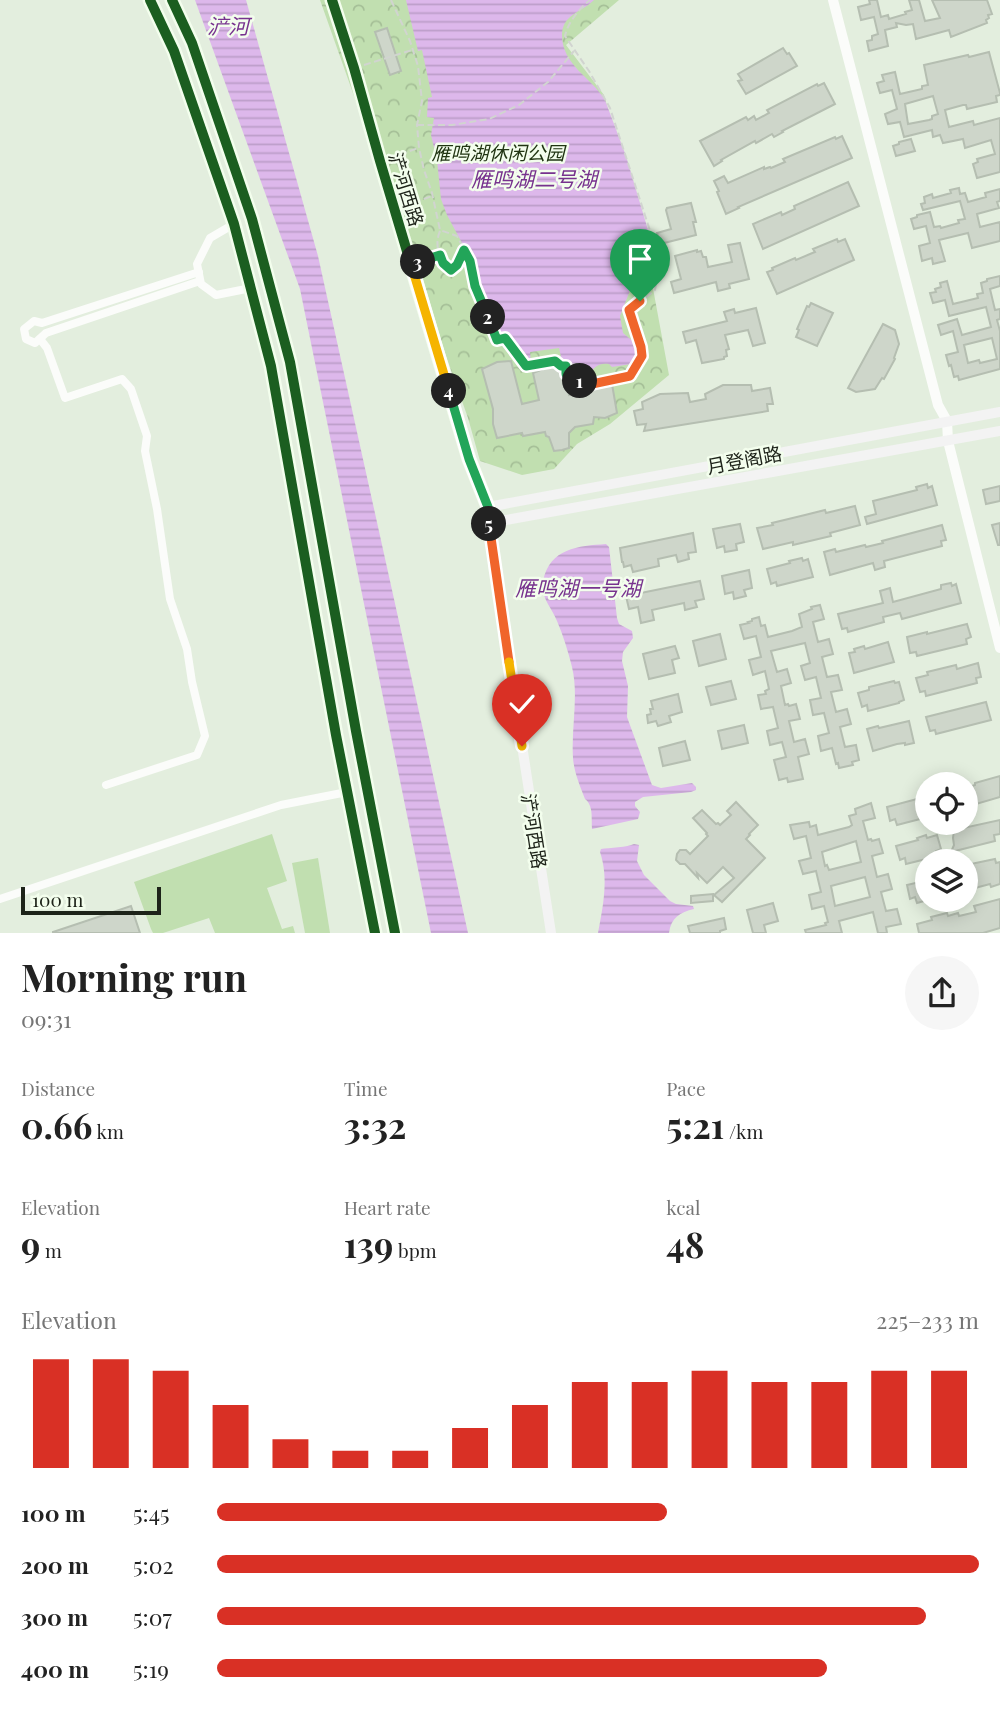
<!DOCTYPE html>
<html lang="en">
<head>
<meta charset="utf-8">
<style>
	:root { --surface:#fff; --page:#f6f6f6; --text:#222; --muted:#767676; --accent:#d93025 }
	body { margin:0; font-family:"Playfair Display","Noto Sans SC",serif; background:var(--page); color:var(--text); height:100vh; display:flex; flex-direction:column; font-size:26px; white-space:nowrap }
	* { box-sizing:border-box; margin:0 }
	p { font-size:23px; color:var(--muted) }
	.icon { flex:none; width:38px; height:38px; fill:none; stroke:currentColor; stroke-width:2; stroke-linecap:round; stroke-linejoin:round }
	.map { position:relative; height:933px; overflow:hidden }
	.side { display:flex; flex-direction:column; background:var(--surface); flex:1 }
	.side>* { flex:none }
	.tools { position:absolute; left:915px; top:772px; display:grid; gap:14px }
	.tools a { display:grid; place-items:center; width:63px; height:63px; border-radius:50%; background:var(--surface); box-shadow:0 4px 18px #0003; font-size:35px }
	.scale { position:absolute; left:21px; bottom:18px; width:140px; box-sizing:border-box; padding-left:7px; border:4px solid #1d2319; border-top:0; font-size:19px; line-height:24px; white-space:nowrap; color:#1d2319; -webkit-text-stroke:5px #f3feed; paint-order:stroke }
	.pin { position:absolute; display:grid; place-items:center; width:60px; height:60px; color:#fff; margin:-72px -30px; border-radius:50% 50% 50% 0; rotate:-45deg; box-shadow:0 0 7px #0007 }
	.pin .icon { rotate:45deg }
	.km { position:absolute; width:35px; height:35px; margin:-18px; border-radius:50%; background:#222; color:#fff; font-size:19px; line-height:35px; text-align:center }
	.round { display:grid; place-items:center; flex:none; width:74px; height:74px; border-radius:37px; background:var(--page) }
	.headline { display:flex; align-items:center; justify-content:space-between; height:119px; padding:0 21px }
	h1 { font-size:38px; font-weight:700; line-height:52px }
	.metrics { display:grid; grid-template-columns:repeat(3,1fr); gap:10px; height:119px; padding:7px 21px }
	.metrics div { display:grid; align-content:center }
	.metrics b { font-size:35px; font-weight:700 }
	.metrics small { font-size:19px; font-weight:400 }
	.metrics p { font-size:19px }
	.chart { height:196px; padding:14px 21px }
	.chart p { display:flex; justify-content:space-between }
	.chart svg { width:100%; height:126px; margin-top:7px; stroke:var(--accent); stroke-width:6 }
	ul { padding:0 21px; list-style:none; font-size:23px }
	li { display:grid; grid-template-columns:112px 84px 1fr; align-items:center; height:52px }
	li i { height:18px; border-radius:9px; background:var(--accent) }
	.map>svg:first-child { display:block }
</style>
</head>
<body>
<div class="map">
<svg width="1000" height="933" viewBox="0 0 1000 933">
	<defs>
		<pattern id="park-crowns" width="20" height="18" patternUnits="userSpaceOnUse" patternTransform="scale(1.75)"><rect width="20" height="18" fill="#c1dfb0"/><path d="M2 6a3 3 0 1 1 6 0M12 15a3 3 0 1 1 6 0" fill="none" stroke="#a5bf97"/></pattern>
		<pattern id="water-rules" width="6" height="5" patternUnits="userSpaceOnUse" patternTransform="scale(1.75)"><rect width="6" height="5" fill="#ddb8eb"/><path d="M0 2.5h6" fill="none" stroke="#bd9ec9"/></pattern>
	</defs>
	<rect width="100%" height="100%" fill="#e3eede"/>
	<g fill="#c1dfb0">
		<polygon points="272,834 287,881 267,888 282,929 293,926 295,933 215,933 209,918 163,933 153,933 151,929 134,882"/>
		<polygon points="318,858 330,933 305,933 292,863"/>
	</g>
	<polygon fill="url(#park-crowns)" points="320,0 619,0 566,45 604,95 645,245 669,375 610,424 577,444 554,469 522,475 480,461 468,418"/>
	<g fill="url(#water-rules)">
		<polygon points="195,0 246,0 318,256 468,933 431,933 300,289"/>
		<path d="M 406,0 L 594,0 C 586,8 574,12 567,20 C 563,25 562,30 562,36 C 563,66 591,77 605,100 L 626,156 L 651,240 L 650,252 L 640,265 L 620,316 L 623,333 L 635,343 L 636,356 L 631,364 L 612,367 L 609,364 C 597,362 594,369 586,376 L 584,366 L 580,363 L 563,365 L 559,348 L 530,352 L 531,364 L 526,364 L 505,334 L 502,335 L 488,309 L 477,279 L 473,275 L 472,268 L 462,243 L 447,215 L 441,199 L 437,160 L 431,135 L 434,118 L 427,117 L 428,98 L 432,97 L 422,50 L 418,51 Z"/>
		<path d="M 606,544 L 609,547 L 617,618 L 619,624 L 632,631 L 633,638 L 623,652 L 622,661 L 628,686 L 627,717 L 652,785 L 661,788 L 692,783 L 696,787 L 696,790 L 691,792 L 643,797 L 635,802 L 635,806 L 640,812 L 638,819 L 592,829 C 591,819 594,806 585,799 C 580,786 574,772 573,758 C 571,727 579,696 572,667 C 568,651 563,635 557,621 C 552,608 540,597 543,581 C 550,548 578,546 606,544 Z"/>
		<path d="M 634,844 L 639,845 L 637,861 L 644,875 L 670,901 L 676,904 L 693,906 L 694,909 C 680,912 671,918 669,933 L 598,933 C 603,906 609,879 600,852 L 601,849 C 609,848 628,847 634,844 Z"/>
	</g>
	<g fill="#ced6ca" stroke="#b5beb1" stroke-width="2" fill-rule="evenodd">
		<polygon points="869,0 877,0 881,17 888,15 889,19 906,14 905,12 912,10 909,0 919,0 925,21 940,18 932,0 987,0 992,14 988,15 989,18 986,20 987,23 951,37 949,30 916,39 913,24 906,25 896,23 897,27 885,30 888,46 869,51 867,41 872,40 872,36 878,34 874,17 861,20 858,7 870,4"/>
		<polygon points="387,28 401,71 390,75 375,32"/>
		<polygon points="783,48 787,54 789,53 797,66 746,94 738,81 742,80 738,74"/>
		<path d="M 989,52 L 1000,93 L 1000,95 L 996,96 L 997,102 L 967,109 L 966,105 L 963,105 L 945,110 L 949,127 L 973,121 L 974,125 L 1000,118 L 1000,172 L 977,178 L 973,164 L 978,162 L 977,159 L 995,154 L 991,140 L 965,148 L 963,139 L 943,143 L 940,135 L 933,137 L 932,130 L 904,137 L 900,122 L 888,124 L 885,114 L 897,109 L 892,90 L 880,93 L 877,83 L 884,81 L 882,75 L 895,72 L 900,94 L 922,89 L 922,86 L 928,85 L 924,65 L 968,55 L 969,57 ZM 933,96 L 938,114 L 932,116 L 932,119 L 929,120 L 908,124 L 905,104 Z"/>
		<polygon points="824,83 835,104 782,131 783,132 774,137 772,134 756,143 755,141 721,160 722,161 714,166 700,141 746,117 748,120 754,116 756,120 769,113 767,110 817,84 818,86"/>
		<polygon points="842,136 852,158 738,207 739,208 726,214 717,192 719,191 714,181 724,176 728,183 764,167 764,169 770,167 771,168 785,162 783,159 835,137 836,139"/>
		<polygon points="911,139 915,151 896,156 893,146 899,144 899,142"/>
		<polygon points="848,182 859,206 763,249 753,224 781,212 782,215 795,209 794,206"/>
		<polygon points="959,188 960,194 965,193 968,202 986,197 985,193 1000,189 1000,201 997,202 999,208 977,214 980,227 1000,222 1000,241 972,248 968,233 939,240 945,261 933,264 932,258 922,261 919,246 930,243 926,226 914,229 911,219 917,217 917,215 930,212 934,227 940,226 941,228 959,223 958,220 965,219 960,201 923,210 921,204 925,203 924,197 932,194 933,198 951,193 950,190"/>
		<polygon points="691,203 696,222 693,222 696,235 660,244 657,233 671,229 666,210 667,208"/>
		<polygon points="837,239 838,242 845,239 854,260 777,294 767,272 773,270 772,268 795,258 796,260 810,254 815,252 813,249"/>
		<polygon points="740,243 749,279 729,284 730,288 718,291 716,282 674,293 671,282 681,279 675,256 697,250 697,252 701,251 703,257 706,257 708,267 732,262 728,245"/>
		<path d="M 1000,276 L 1000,286 L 990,289 L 995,310 L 1000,309 L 1000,319 L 997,320 L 1000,331 L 1000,369 L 959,380 L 958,376 L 954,377 L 951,365 L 949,366 L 946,355 L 958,352 L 953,331 L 941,335 L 938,325 L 957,319 L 962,335 L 991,327 L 986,307 L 949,316 L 945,300 L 933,303 L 930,293 L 936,292 L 935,289 L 941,287 L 940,283 L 947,281 L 953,304 L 978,298 L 977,294 L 983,293 L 981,283 L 987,281 L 987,279 ZM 992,338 L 997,359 L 980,363 L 979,360 L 968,363 L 964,345 Z"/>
		<polygon points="811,303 833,313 817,346 796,337 799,330 797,329 807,306 809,307"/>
		<polygon points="756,308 765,343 753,346 748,330 725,335 729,349 726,350 727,356 724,357 724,359 702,363 696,340 686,343 683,332 727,321 724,312 734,309 735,313"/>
		<polygon points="883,324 895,330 899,344 894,358 895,359 884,379 882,378 875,389 856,392 848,388"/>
		<polygon points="511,361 522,404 539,400 533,373 548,367 564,368 569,395 588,391 587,389 599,383 612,384 617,413 605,418 594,417 593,424 575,427 569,433 569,448 562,450 554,451 549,437 546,436 545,432 523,436 522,433 497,438 493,424 493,409 482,369 497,362"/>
		<polygon points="723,385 751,385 752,391 770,388 773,404 767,404 768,411 644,431 646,424 637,425 634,411 643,409 642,402 660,394 688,393 690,402 706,399 705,394"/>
		<polygon points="927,484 928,488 932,486 937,505 867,524 865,517 876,514 873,501 917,490 916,487"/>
		<polygon points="1000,486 1000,501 986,504 983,490"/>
		<polygon points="855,506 860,525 830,533 831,536 793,545 793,542 763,549 757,528 773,525 772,523 805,515 825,510 826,513"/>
		<polygon points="1000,523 1000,545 998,545 992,525"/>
		<polygon points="740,524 744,542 736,544 737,550 725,552 724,546 717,548 713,529"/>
		<polygon points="942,525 946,540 941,541 942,546 884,561 885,567 875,570 873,563 830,575 824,552 835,549 836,552 865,545 866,547 883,543 882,541"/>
		<polygon points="693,533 696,552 688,553 689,559 678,562 676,555 658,559 659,566 633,572 631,565 624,567 623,562 622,562 620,548"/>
		<polygon points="802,558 803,561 808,559 813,577 777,586 776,582 771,584 767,569 790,563 789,561"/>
		<polygon points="749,570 752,588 744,590 746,596 734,599 733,592 725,594 722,576"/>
		<polygon points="700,581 704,599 695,601 697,607 685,610 684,603 652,610 654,620 641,623 638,607 629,609 626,596"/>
		<polygon points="951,583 952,586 956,584 961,603 902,619 900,613 883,617 884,622 848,632 847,628 842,629 838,614 883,603 880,591 890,588 893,602 941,589 941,585"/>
		<polygon points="820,605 824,619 813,622 818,642 829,639 833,654 822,657 827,677 838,675 842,690 831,692 836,712 847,709 851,724 840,727 845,747 856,745 859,760 852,762 853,765 839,768 838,763 836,764 832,748 821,751 818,736 829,733 824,713 813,715 810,700 821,698 816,677 805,680 801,666 810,663 805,643 771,651 777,672 787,669 791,683 781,686 785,705 788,704 789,706 796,704 800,719 789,721 794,742 805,739 809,754 798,757 803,779 788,782 787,778 779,780 774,760 786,757 782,742 770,745 767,731 778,728 773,707 761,709 758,695 766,694 765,691 769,689 765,671 753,675 749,660 761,657 756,636 744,639 740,625 749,623 748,622 752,621 752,619 759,617 761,626 765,625 768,637 792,631 802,627 799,614 812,609 811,607"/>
		<polygon points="967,624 971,637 966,639 967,644 917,656 916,652 910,653 907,637 927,632 927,634"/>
		<polygon points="720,634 726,659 699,666 693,641"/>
		<polygon points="888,642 894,662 854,673 849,653 855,652 854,649 864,646 865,649"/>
		<polygon points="675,646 679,658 672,660 675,673 649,679 643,654"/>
		<polygon points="978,663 981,677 976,678 977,683 926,696 925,691 920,692 916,678 928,675 927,672 956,665 957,669"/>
		<polygon points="731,681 736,699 711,705 706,687"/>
		<polygon points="894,681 895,683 899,682 904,700 899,702 899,703 868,711 867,705 862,707 858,693 869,690 869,687"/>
		<polygon points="678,694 682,712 669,716 671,722 658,726 656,721 648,723 647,715 651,714 650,709 653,709 651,701"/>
		<polygon points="986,702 991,720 936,734 935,730 930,731 926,717"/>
		<polygon points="909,721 914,743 905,745 905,743 897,744 873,751 867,729 878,726 879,728"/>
		<polygon points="744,725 748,743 722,749 718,731"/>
		<polygon points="685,741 690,760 663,766 659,748"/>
		<polygon points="1000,776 1000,797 966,807 966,788 975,785 975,783"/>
		<polygon points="928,796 928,817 897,825 895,819 890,821 887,807"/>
		<polygon points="736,802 758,825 749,834 750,835 746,839 765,858 722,902 714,895 734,878 723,867 707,883 697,873 698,878 685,864 680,864 676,860 677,854 680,850 686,850 690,854 708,836 706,834 707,833 693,818 702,810 716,824 718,823 720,825 731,815 727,811"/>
		<path d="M 871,803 L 875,818 L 863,821 L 868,840 L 871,839 L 872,841 L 879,839 L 883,853 L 872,856 L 877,877 L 888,874 L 892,889 L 881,892 L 886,911 L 897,909 L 901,924 L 886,927 L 887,933 L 878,933 L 873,912 L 839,921 L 842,933 L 806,933 L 805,930 L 826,925 L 825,923 L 828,922 L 824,906 L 812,909 L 809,895 L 821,892 L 816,871 L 803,874 L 799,861 L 811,858 L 806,836 L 794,839 L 790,825 L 809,822 L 810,827 L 816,825 L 818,835 L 849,827 L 852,825 L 849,816 L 856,814 L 855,809 ZM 856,841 L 861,862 L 829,870 L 827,865 L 825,866 L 822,852 ZM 865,877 L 870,897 L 835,906 L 831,886 Z"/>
		<polygon points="1000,820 1000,834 994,835 995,841 951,852 954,845 953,838 954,830"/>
		<polygon points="926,835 927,838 937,835 941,849 936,851 938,856 906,864 905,858 900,860 896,846 918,840 917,838"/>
		<polygon points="995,859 996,863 1000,862 1000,884 991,887 990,884 975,888 974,883 968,884 966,865"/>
		<polygon points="928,880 928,900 917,903 915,897 910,899 907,885"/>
		<polygon points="713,894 713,901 691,903 691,896"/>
		<polygon points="1000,899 1000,928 983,933 919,933 917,924 932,920 931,917 947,913 948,916 958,913 959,916 976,912 974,906"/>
		<polygon points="773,903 778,921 764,925 766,933 753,933 747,910"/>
		<polygon points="131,906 140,933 53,933 53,932"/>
		<polygon points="724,918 726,929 720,931 720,933 690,933 688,926"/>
	</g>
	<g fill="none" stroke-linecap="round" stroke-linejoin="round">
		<g stroke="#d1d4d0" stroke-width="2" stroke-dasharray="7 3.5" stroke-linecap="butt">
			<path d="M 391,0 L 410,41 L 418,66 L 422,101 L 417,125 L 419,148 L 424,170 L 432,193 L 440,230 L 457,236 L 470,261 L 475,286 L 497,340 L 505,338 L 526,366 L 555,361 L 561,366 L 566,366 L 566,374 L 578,372 L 580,384 L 592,384 L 630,376 L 642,356 L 641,347 L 629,311 L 655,290 L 658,272 L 656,249 L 610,108 L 589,71 L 565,36 C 568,22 579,9 590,0"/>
			<polyline points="364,65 412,50"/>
			<polyline points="417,125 452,125 489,119 519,105 548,82 574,51"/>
			<polyline points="390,158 418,148"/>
			<polyline points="404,206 432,196"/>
			<path d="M 440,231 C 434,245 439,260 451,270 L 457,265 L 464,251"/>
			<polyline points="421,261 439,255"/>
		</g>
		<g stroke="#fbfcfa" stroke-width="8">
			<polyline points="234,224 210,238 197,264 201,284 216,295 251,288"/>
			<polyline points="199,272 42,323 34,321 24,329 26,339 35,343 46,333 200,281"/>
			<polyline points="40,339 47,348 65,398 122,379 131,389 147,436 145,451 157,509 170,599 187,649 192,682 205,736 197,755 106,785"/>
			<polyline points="0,899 281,805 347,792"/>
		</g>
		<g stroke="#fbfcfa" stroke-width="10">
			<polyline points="150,0 174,51 234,224 271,366 336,735 375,933"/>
			<polyline points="332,0 354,68 380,161 469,459 488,507"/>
			<polyline points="833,0 938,405 947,421 948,441 1000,648"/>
		</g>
		<g stroke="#f3f3f3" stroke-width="10">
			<polyline points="489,523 1000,431"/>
			<polyline points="551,933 493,558 488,507 1000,412"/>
		</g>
		<g stroke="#f3feed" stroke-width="15">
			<g id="cycleway">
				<polyline points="150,0 174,51 234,224 271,366 336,735 375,933"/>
				<polyline points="172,0 192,43 252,219 290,362 356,731 395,933"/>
				<polyline points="332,0 354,68 380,161 469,459 488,507"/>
			</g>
		</g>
		<use href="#cycleway" stroke="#1b5e20" stroke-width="10"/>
	</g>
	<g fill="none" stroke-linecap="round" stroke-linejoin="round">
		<g stroke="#fff" stroke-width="14">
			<polyline id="split-1" points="580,381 580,384 592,384 630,376 642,356 641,347 629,310 640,301"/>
		</g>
		<g stroke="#fff" stroke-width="14">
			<polyline id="split-2" points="488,317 497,340 505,338 526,366 555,361 561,366 566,366 566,374 578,372 580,381"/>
		</g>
		<g stroke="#fff" stroke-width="14">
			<polyline id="split-3" points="418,262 440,255 443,263 451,270 457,265 464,250 470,261 475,286 488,317"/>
		</g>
		<g stroke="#fff" stroke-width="14">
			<polyline id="split-4" points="418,262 411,264 449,391"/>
		</g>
		<g stroke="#fff" stroke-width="14">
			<polyline id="split-5" points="449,391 469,459 488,507 489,524"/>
		</g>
		<g stroke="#fff" stroke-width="14">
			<polyline id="split-6" points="489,524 509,662"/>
		</g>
		<g stroke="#fff" stroke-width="14">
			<polyline id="split-7" points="509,662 522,746"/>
		</g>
		<use href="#split-1" stroke="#f0652b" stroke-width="9"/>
		<use href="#split-2" stroke="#22a559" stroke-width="9"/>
		<use href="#split-3" stroke="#22a559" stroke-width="9"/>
		<use href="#split-4" stroke="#f5b400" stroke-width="9"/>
		<use href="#split-5" stroke="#22a559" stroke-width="9"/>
		<use href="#split-6" stroke="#f0652b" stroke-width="9"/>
		<use href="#split-7" stroke="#f5b400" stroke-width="9"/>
	</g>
	<g text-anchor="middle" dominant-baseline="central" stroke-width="5" stroke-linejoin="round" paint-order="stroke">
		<g font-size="19" font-style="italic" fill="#213513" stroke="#f3feed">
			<text x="498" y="152">雁鸣湖休闲公园</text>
		</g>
		<g font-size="19" fill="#1d2319" stroke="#f3feed">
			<text transform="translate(407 189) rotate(73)">浐河西路</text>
			<text transform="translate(744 459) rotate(-11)">月登阁路</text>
			<text transform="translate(535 831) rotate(81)">浐河西路</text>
		</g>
		<g font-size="21" font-style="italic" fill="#77328e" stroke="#f3feed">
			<text x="228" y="25">浐河</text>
			<text x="534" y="178">雁鸣湖二号湖</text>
			<text x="578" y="587">雁鸣湖一号湖</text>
		</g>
	</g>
</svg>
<div class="tools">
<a><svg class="icon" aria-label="locate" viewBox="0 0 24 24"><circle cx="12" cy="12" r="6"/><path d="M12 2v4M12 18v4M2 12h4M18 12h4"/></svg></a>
<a><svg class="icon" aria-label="layers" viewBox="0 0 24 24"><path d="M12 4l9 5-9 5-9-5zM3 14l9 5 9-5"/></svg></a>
</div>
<div class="scale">100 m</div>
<div class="pin" style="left:640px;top:301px;background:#1e9e55"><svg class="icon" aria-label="arrive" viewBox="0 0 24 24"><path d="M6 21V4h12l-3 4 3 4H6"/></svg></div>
<div class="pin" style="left:522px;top:746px;background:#d93025"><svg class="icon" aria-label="check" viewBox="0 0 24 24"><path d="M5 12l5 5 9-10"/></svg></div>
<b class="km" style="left:580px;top:381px">1</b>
<b class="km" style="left:488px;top:317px">2</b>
<b class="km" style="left:418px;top:262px">3</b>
<b class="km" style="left:449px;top:391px">4</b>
<b class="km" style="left:489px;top:524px">5</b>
</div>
<section class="side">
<div class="headline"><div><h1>Morning run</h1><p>09:31</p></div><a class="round"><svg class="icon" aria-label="share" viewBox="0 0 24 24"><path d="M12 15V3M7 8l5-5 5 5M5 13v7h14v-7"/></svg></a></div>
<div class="metrics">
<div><p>Distance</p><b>0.66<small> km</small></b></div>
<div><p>Time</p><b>3:32</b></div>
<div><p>Pace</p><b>5:21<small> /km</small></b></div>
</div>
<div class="metrics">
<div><p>Elevation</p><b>9<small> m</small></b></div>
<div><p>Heart rate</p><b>139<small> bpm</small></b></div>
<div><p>kcal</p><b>48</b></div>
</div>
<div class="chart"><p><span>Elevation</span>225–233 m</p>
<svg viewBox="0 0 160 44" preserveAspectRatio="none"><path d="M5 44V6M15 44V6M25 44V10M35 44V22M45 44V34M55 44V38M65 44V38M75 44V30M85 44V22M95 44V14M105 44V14M115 44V10M125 44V14M135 44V14M145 44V10M155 44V10"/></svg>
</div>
<ul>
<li><b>100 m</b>5:45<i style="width:59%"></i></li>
<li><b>200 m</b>5:02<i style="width:100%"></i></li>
<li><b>300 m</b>5:07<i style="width:93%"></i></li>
<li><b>400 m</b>5:19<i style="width:80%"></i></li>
</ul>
</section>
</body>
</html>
